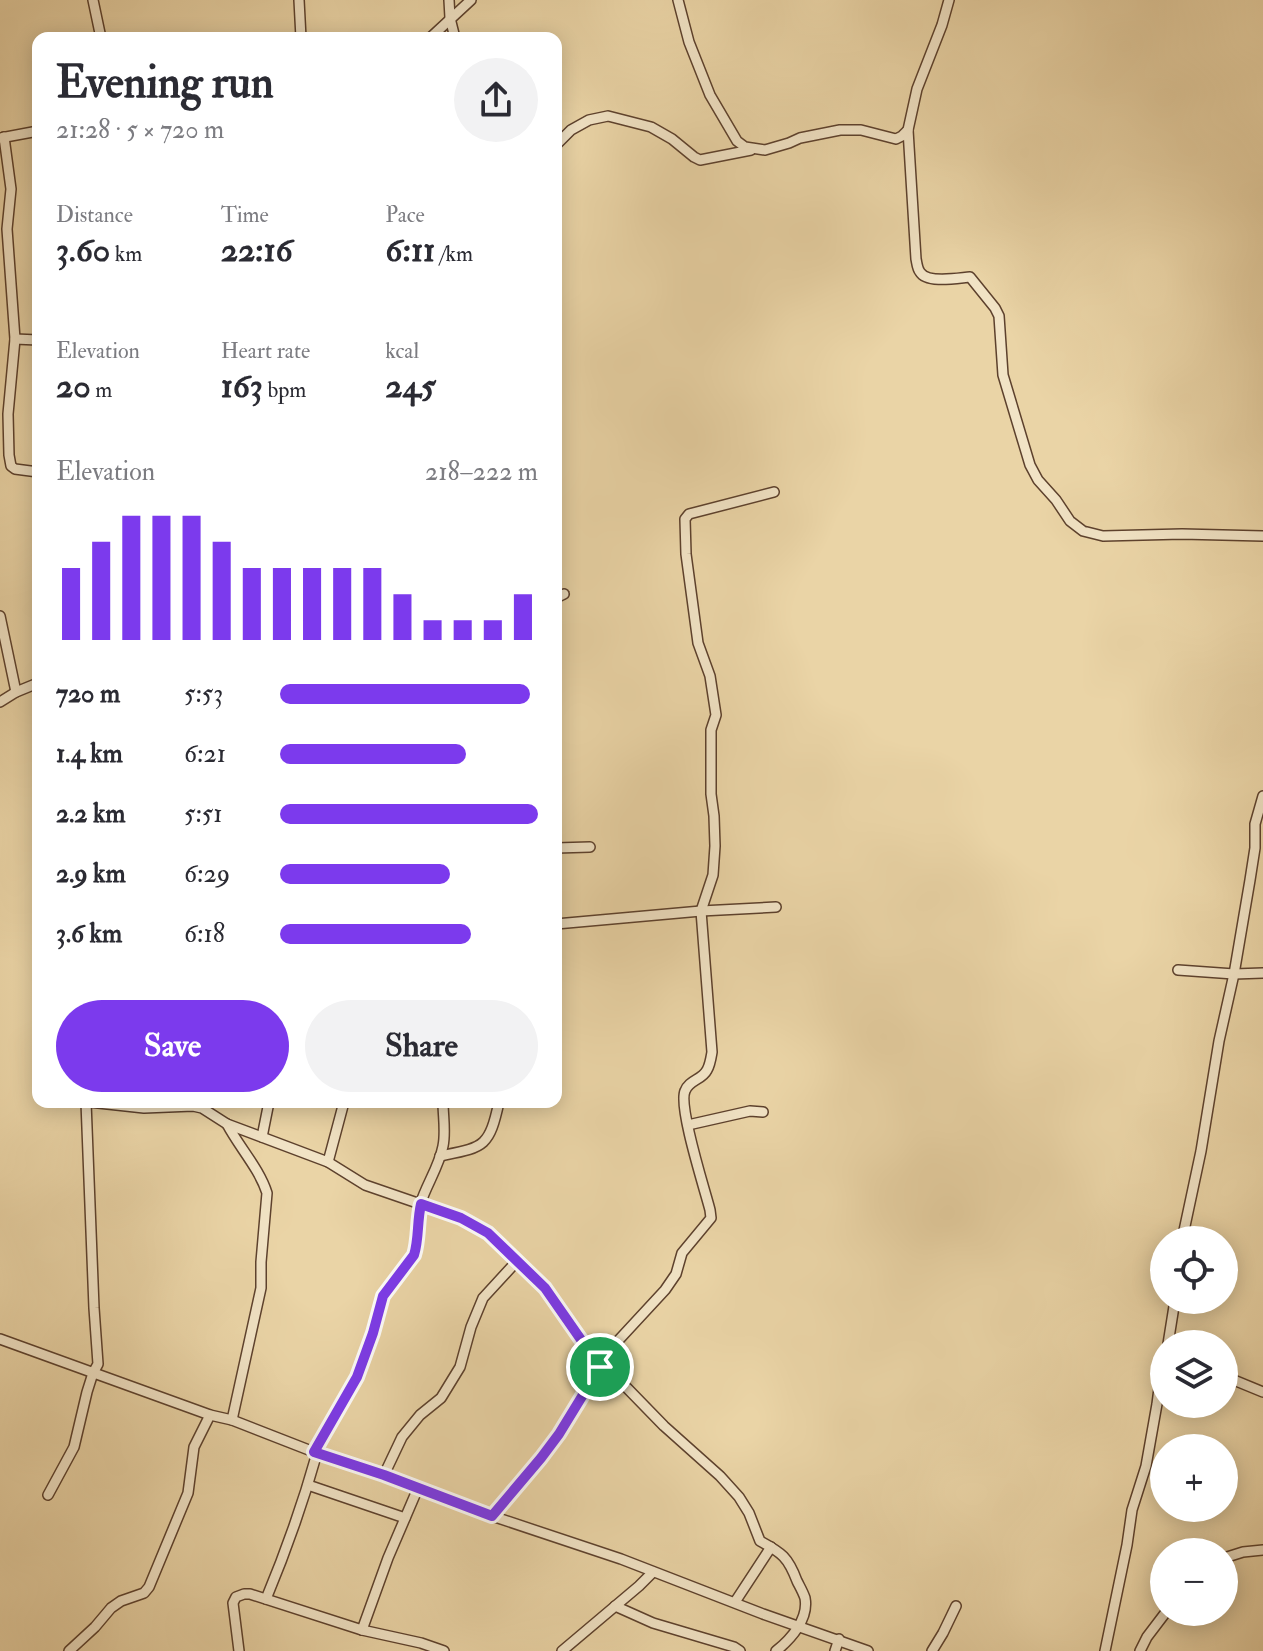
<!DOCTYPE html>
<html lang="en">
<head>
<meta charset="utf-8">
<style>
	:root { --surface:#fff; --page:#f2f2f3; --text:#2b2b33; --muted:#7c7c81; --accent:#7c3aed }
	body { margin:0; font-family:"IM FELL Double Pica",serif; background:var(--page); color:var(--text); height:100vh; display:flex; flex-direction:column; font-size:30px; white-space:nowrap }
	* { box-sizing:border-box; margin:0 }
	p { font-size:26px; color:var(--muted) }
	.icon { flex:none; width:44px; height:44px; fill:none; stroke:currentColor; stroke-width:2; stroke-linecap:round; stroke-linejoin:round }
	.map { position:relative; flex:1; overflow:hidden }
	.side { position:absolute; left:32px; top:32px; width:530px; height:1076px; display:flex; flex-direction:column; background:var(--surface); border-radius:16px; box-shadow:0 4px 20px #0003 }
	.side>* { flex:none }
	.buttons { position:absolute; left:1150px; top:1226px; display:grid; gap:16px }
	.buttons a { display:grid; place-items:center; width:88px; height:88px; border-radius:50%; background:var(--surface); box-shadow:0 4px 20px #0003; font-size:40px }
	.pin { position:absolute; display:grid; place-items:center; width:68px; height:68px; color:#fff; margin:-34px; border:4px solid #fff; border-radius:50%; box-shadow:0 2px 8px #0007 }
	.round { display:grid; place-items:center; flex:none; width:84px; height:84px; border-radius:42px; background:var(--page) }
	.summary { display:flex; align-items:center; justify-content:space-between; height:136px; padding:0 24px }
	h1 { font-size:44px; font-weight:700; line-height:60px }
	.stats { display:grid; grid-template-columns:repeat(3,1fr); gap:12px; height:136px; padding:8px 24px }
	.stats div { display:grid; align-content:center }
	.stats b { font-size:34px; font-weight:700 }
	.stats small { font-size:22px; font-weight:400 }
	.stats p { font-size:22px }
	.chart { height:224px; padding:16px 24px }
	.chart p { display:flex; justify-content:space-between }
	.chart svg { width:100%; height:144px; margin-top:8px; stroke:var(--accent); stroke-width:6 }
	.action { display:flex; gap:16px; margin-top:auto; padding:16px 24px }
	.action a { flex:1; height:92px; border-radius:48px; background:var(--accent); color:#fff; font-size:32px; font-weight:700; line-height:92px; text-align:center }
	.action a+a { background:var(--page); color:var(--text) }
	ul { padding:0 24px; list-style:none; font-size:26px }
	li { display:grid; grid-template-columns:128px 96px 1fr; align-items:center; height:60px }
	li i { height:20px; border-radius:10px; background:var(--accent) }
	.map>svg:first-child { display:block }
</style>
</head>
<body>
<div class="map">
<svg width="1263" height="1651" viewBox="0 0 1263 1651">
	<rect width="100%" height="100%" fill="#ead4a6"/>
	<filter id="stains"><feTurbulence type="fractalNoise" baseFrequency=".0025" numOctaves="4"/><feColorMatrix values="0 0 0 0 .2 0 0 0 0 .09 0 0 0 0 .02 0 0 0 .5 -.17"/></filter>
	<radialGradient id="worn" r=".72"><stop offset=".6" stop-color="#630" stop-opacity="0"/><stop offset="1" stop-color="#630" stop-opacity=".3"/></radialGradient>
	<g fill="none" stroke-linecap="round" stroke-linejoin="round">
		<g stroke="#5d412d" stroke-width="12">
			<g id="minor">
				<polyline points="93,0 101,38"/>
				<polyline points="299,0 301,38"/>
				<polyline points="449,0 450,18 455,38"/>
				<polyline points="678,0 689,42 710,95 737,141 745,147 765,150 789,143 800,138 840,130 861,130 896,139 902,136 908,130 917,89 942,25 949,0"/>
				<polyline points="430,38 471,0"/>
				<path d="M 908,130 L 916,259 C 917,263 917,268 920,272 C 927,284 958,278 970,277 L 995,308 L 999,316 L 1003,375 L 1030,465 L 1038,480 L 1056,500 L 1070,521 L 1083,531 L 1103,536 L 1182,534 L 1263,536"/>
				<polyline points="4,137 11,189 7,229 15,339 8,414 9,455 11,466 15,469 38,472"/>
				<polyline points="0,138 38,131"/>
				<polyline points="556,145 571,130 589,120 608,116 651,127 672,139 694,157 700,160 751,150"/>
				<polyline points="15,339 38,340"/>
				<polyline points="556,598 564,594"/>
				<polyline points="0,616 16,692"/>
				<polyline points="0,702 16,692 38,683"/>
				<polyline points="556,848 590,847"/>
				<polyline points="556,924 701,911 776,907"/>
				<polyline points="1178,970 1234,974 1263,973"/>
				<path d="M 89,1102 L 144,1108 L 193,1106 L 202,1108 L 227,1124 L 328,1162 L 365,1185 L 461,1218 L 488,1233 L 545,1288 L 600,1367 L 627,1388 L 664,1426 L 720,1476 L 739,1497 L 749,1513 L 760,1541 C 782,1553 788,1557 797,1581 C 800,1587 803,1592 805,1598 C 809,1619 791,1639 776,1651"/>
				<path d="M 227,1124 C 239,1147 259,1168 267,1193 L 261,1262 L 261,1288 L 232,1420"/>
				<polyline points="688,1125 750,1111 763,1112"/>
				<polyline points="262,1137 269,1102"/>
				<path d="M 440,1156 C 484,1147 489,1148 499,1102"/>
				<polyline points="328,1162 344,1102"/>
				<polyline points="1182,1240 1201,1151 1219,1041 1234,974 1250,880 1255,848 1255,824 1263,796"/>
				<polyline points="0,1339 210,1415 232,1420 314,1452 384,1475 492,1516 621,1559 763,1614 868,1651"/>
				<polyline points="1168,1344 1175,1300"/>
				<polyline points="1224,1376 1263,1392"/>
				<path d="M 314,1452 L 357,1377 L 373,1333 L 383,1296 L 414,1255 C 420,1239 416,1222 420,1205 C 426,1185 439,1167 443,1146 C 446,1132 443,1116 443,1102"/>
				<polyline points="384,1475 402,1437 420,1415 441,1398 460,1367 471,1327 483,1298 517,1261"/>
				<polyline points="308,1485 405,1518"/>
				<polyline points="48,1495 74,1447 87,1392 93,1373 98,1364 94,1308 86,1102"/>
				<path d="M 492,1516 L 541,1458 L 559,1434 L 615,1344 L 665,1290 L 676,1274 L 682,1253 L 711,1218 L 710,1210 C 705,1190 678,1107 685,1091 C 689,1080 702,1080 707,1070 C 710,1065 711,1058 712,1052 L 701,911 L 713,875 L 715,846 L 714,816 L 711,794 L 711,730 L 716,715 L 710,676 L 698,643 L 686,554 L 685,519 L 689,514 L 774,492"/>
				<polyline points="1224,1558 1243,1552 1263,1550"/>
				<path d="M 266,1599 C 286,1551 303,1503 317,1453"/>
				<polyline points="735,1602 771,1547"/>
				<polyline points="615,1606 653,1623 734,1647 740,1651"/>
				<polyline points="362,1630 388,1558 418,1488"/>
				<polyline points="69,1651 95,1627 111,1608 121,1601 144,1593 149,1587 188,1493 194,1447 210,1415"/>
				<polyline points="239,1651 233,1603 236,1597 244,1594 250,1594 362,1630 421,1643 444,1651"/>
				<polyline points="562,1651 639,1586 653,1572"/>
				<polyline points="835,1651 839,1639"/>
				<polyline points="932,1651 943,1633 956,1606"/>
				<polyline points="1105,1651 1127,1545 1132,1510 1146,1466 1157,1404 1161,1373 1164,1364"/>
				<polyline points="1140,1651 1147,1637 1166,1612"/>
			</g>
		</g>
		<use href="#minor" stroke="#f1e3c5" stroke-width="9"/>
	</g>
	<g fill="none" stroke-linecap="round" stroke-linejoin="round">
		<g stroke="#fff" stroke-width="16">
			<path id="route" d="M 421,1204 L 461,1218 L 488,1233 L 545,1288 L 600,1367 L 559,1434 L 541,1458 L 492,1516 L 384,1475 L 314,1452 L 357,1377 L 373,1333 L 383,1296 L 414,1255 C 419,1240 417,1221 421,1204 Z"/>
		</g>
		<use href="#route" stroke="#7c3aed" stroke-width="10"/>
	</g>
	<rect width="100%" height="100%" filter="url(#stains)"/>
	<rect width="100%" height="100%" fill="url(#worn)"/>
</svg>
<div class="buttons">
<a><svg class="icon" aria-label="locate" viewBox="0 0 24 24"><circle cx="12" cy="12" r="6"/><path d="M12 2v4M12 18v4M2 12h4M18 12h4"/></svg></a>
<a><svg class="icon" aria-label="layers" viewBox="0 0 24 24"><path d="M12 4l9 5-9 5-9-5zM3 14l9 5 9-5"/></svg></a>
<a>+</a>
<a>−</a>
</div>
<div class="pin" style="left:600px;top:1367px;background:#1e9e55"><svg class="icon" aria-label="arrive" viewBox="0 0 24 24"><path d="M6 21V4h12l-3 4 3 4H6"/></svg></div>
<section class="side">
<div class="summary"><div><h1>Evening run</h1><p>21:28 · 5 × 720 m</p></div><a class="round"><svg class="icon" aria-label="share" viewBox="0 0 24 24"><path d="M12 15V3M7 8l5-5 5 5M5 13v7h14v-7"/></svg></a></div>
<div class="stats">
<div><p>Distance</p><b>3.60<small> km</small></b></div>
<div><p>Time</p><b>22:16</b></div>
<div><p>Pace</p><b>6:11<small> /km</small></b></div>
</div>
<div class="stats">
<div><p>Elevation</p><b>20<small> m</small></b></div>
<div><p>Heart rate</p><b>163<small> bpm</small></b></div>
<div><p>kcal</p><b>245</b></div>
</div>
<div class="chart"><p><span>Elevation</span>218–222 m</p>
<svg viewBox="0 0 160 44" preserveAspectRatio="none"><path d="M5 44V22M15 44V14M25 44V6M35 44V6M45 44V6M55 44V14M65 44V22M75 44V22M85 44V22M95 44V22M105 44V22M115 44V30M125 44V38M135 44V38M145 44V38M155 44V30"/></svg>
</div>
<ul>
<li><b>720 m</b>5:53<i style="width:97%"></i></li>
<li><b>1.4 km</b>6:21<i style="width:72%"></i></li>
<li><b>2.2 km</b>5:51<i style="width:100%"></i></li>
<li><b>2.9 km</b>6:29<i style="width:66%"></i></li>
<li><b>3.6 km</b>6:18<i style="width:74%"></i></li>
</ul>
<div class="action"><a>Save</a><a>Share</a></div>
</section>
</div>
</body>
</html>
